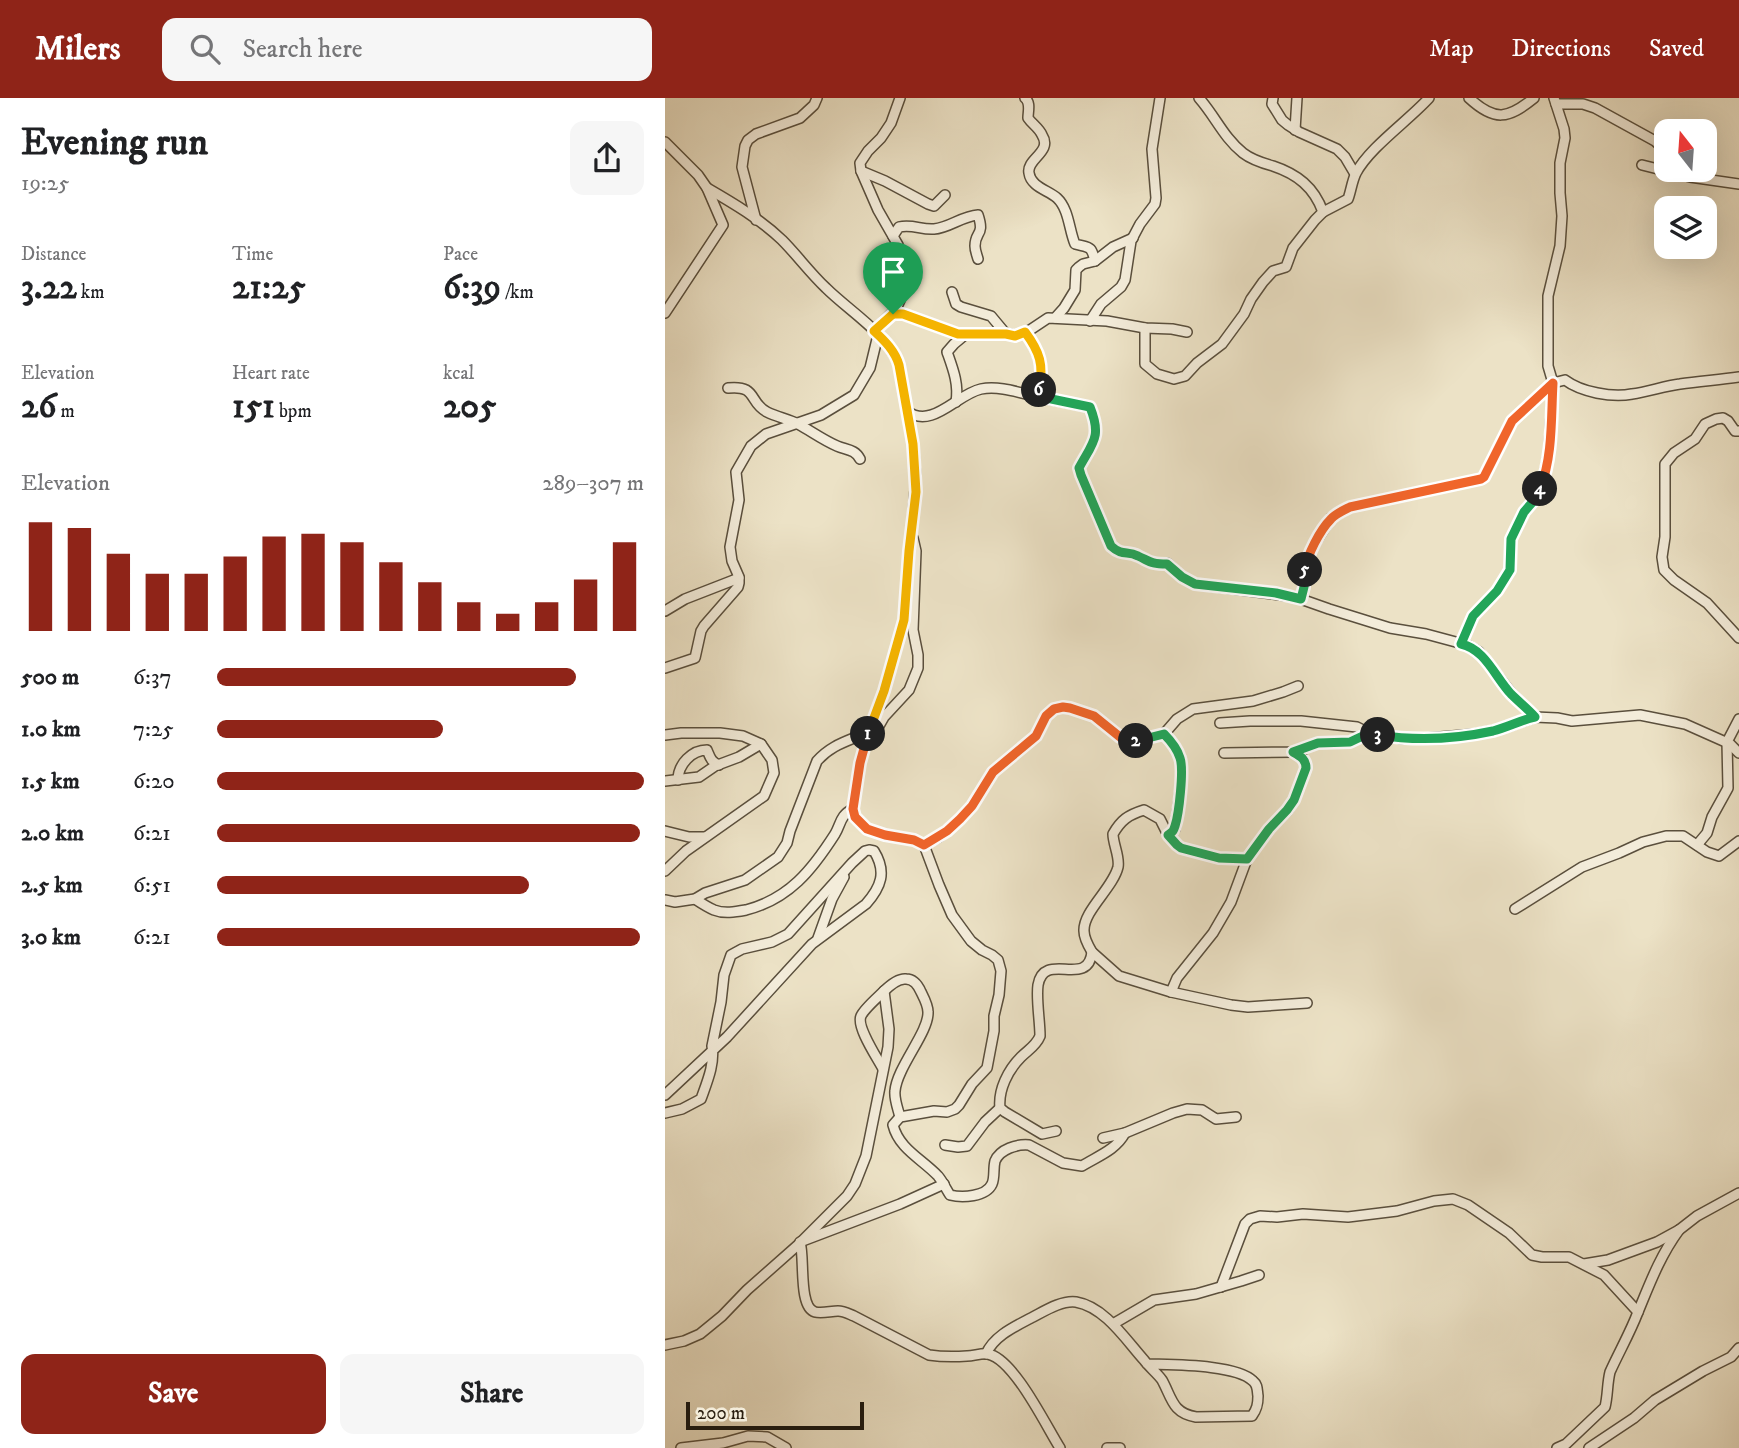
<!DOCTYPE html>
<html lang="en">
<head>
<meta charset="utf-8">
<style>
	:root { --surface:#fff; --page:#f6f6f6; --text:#202124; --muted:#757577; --accent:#8f2418 }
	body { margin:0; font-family:"IM FELL DW Pica",serif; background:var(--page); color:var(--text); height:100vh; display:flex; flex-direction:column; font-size:26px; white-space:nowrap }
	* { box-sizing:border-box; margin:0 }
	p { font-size:23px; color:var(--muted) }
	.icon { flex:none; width:38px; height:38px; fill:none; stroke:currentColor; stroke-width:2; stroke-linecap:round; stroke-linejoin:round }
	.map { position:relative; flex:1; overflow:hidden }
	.sheet { display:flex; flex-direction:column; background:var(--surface); width:665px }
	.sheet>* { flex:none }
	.needle { width:46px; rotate:343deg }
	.tools { position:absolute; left:989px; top:21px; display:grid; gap:14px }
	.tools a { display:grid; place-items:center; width:63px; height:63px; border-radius:14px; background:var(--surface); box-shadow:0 7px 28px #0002; font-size:35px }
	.scale { position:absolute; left:21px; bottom:18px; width:178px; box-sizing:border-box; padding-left:7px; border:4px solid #2a1e0f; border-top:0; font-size:19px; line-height:24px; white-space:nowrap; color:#2a1e0f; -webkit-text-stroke:5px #f3ecda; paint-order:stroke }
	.pin { position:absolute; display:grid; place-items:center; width:60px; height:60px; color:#fff; margin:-72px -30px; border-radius:50% 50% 50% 0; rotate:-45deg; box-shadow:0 0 7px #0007 }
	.pin .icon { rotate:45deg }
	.km { position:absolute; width:35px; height:35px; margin:-18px; border-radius:50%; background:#222; color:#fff; font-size:19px; line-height:35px; text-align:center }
	.round { display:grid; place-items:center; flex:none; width:74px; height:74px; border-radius:14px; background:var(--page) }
	.head { display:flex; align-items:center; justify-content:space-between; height:119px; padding:0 21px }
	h1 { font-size:38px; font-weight:800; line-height:52px }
	.stats { display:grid; grid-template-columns:repeat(3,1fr); gap:10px; height:119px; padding:7px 21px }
	.stats div { display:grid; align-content:center }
	.stats b { font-size:35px; font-weight:800 }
	.stats small { font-size:19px; font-weight:400 }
	.stats p { font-size:19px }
	.chart { height:196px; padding:14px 21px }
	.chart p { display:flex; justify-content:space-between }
	.chart svg { width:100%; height:126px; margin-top:7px; stroke:var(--accent); stroke-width:6 }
	.cta { display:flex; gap:14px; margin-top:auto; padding:14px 21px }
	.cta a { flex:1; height:80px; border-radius:14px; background:var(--accent); color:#fff; font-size:28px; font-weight:800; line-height:80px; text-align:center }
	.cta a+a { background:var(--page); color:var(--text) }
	ul { padding:0 21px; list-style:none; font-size:23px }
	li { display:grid; grid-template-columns:112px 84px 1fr; align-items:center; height:52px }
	li i { height:18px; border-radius:9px; background:var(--accent) }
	header { display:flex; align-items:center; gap:42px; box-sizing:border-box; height:98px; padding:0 35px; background:var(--accent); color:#fff }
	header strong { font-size:33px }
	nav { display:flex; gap:38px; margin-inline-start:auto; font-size:24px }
	.search { width:490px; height:63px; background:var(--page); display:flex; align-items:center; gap:18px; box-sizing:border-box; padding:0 24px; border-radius:14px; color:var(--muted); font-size:26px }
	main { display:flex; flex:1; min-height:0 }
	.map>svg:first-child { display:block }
</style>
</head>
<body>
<header>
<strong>Milers</strong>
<div class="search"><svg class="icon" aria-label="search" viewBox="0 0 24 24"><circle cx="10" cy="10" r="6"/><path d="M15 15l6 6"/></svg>Search here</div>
<nav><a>Map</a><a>Directions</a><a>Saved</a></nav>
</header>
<main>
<section class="sheet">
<div class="head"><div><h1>Evening run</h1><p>19:25</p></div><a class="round"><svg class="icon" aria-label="share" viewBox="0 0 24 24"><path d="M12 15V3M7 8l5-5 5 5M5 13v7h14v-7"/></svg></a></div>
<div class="stats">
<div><p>Distance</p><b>3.22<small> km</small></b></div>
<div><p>Time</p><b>21:25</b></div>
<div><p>Pace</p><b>6:39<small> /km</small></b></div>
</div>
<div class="stats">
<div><p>Elevation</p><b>26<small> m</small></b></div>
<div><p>Heart rate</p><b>151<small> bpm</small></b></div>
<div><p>kcal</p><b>205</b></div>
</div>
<div class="chart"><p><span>Elevation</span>289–307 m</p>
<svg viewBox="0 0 160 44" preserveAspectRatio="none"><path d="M5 44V6M15 44V8M25 44V17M35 44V24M45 44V24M55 44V18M65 44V11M75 44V10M85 44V13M95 44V20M105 44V27M115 44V34M125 44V38M135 44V34M145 44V26M155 44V13"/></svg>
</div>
<ul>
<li><b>500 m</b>6:37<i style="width:84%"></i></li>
<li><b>1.0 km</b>7:25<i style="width:53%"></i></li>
<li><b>1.5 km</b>6:20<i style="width:100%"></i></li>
<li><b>2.0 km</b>6:21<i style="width:99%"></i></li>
<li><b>2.5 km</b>6:51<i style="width:73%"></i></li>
<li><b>3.0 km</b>6:21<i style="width:99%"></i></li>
</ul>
<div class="cta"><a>Save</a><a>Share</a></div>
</section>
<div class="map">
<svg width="1074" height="1350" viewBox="0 0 1074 1350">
	<rect width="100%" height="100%" fill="#ece2c6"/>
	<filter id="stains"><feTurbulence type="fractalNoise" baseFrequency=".00286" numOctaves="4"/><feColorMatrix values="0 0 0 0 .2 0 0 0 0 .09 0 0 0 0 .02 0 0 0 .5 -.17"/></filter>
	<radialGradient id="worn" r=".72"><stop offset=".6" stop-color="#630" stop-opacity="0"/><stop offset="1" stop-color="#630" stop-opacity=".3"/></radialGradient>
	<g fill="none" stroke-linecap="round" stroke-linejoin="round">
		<g stroke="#5a4f3d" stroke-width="12">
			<g id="minor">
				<path d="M 360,0 C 366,5 363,13 363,20 C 367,26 374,30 377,37 C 388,54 361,61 364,75 C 366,89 383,92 392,100 C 404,111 404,132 410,146 C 425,150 426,147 430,163"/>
				<path d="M 534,0 C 550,18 559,40 578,55 C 587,62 597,65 608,68 C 632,76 649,89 658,114"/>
				<polyline points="608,0 607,6 617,22 623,27 634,34 672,51 680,59 690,76"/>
				<path d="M 804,0 C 830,24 843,21 869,0"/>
				<polyline points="891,6 918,6 930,10 990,43 1001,53"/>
				<polyline points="630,32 632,0"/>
				<polyline points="0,44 33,77 42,90 58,127 0,215"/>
				<polyline points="977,67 1025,79 1074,86"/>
				<polyline points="196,73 220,83 263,106 269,108 280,97"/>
				<path d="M 42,90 C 68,105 95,121 117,142 C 132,157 145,175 161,190 C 184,213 223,236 234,267 L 248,346 L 251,381 L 239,522 L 219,593 L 203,634 L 195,665 L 188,711 L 190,719 L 202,731 L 220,737 L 249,742 L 259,747 L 274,787 L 287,817 L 306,843 L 317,852 L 327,857 L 333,862 L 336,873 L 334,897 L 329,918 L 329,933 L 322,970 L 307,986 L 294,1007 L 290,1011 L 282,1014 L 269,1013 L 235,1019 L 228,1027 C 234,1051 257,1061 273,1078 C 278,1084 281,1091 285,1097 C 297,1100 321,1099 327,1086 C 330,1079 328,1071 330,1063 C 335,1051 352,1046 364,1047 L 398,1065 L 417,1068 C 433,1058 451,1052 460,1035"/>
				<polyline points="91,122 77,69 80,48 83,42 91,36 135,20 149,7 152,0"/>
				<path d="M 228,138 L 234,129 C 248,126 256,132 269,131 C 284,130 297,118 313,117 C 320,138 310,133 310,148 C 310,153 312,157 313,161"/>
				<polyline points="287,194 291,206 296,209 326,218 341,236"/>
				<polyline points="228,216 238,216 293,236 344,236 350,238 365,232 383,220 442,223 480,230 507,231 522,234"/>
				<polyline points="390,220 399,210 410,192 411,172 414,169 418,166 430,163 448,149 468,140"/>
				<polyline points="425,223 436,206 456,189 460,182 466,143 475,126 490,106 491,100 487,51 495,0"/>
				<path d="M 480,230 L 480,266 L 492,276 L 509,281 L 520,278 L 532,265 L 557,246 L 579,216 L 586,201 L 598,184 L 608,173 L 621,169 L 628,150 L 650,122 L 658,114 L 683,101 C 686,93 687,83 691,75 C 705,49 743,23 764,0"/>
				<polyline points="209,233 231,211 236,200 241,181 233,147 213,112 196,73 195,65 203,53 216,40 226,25 235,0"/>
				<path d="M 360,234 C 377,259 379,270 372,298"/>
				<path d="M 63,290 C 93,287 83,304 102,314 C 112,319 123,321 133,326 C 146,333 158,342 172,348 C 181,352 190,351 195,361"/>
				<path d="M 291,304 C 294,286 288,271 282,254 L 289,246 L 301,236"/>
				<path d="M 242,313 C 267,332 292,296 316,291 C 332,288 349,293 365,297 C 385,301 405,305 425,309 C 437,339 428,344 414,370 L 416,377 L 446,448 C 458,459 462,452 473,458 C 486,464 486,466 502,465 L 517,479 L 530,486 L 630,499 L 664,511 L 725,530 L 761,536 L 802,547 L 814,554 L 846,595 L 870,619"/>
				<polyline points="1074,333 1070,333 1063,323 1058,320 1051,321 1040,326 1030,341 1009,355 1000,366 1000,439 997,459 999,472 1009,482 1042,505 1074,540"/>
				<path d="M 636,501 L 639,489 L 641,463 L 650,445 L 666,420 L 685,409 L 816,381 L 819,379 L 847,323 L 888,285 L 900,282 C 916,294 947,300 967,296 C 983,294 999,288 1015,286 C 1034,283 1054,282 1074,279"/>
				<polyline points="0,513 20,501 74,480"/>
				<polyline points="796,546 808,518 832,493 845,472 846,441 859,414 871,400 880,374 884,354 888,285 883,268 883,198 895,148 897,118 895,95 895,65 900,40 899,31 889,0"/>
				<polyline points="0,570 30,560 36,533 39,528 73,489 74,485 74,479 67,463 65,449 74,402 71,374 86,348 101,336 156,317 189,297 205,270 213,237"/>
				<polyline points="555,625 585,623 636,623 692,629 704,635 739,641 752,641 811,636 832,632 870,619 892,620 907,623 975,617 1020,626 1065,646 1074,655"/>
				<path d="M 499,636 C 506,643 512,650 515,659 C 520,675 512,714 510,731 L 503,737"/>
				<polyline points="0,637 16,635 55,635 78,638 96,646 107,662 109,675 99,698 21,753 0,773"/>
				<polyline points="203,647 219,619 244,592 253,570 253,557 248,532 251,453 248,440"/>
				<polyline points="559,655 628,654 653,645 685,644 704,635"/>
				<path d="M 13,682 C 13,666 27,652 42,652 C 45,659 46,664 54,667"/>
				<polyline points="0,683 34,679 50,668 74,659 96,646"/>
				<polyline points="0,733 24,739 39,739"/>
				<polyline points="259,747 274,739 295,721 307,708 328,674 371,638 381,618 389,611 398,609 405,610 429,618 455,639 472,643 499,636 512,621 528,611 588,603 618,594 633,588"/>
				<polyline points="1032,747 1042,735 1047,719 1063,690 1062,644 1074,621"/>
				<path d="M 582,761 L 554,760 L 516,750 L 512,747 L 503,737 L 495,721 L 479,712 C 463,717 456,722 448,736 C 448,746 455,759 453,769 C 448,790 418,813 419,833 C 419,840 424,849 427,854 L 454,878 L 506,894 L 566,907 L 583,909 L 642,905"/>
				<path d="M 30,801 C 36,805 42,809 49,812 C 59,816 70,814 81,812 C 124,801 147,772 170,736 C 176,726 175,717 188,711"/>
				<path d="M 0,802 L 10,804 L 30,801 L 40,795 L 80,782 L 113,759 L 122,745 L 125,733 L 152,663 C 167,646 184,643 203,634"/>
				<polyline points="850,811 917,769 954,755 978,744 1001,738 1018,738 1042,754 1054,758 1074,743"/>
				<polyline points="153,840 167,801 179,779"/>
				<path d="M 506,894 L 512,880 L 548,835 L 566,804 L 582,761 L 604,731 L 623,712 L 629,702 L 641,670 C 641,661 636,658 628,654"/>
				<path d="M 218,971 C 213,961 191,929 196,918 C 199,911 213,899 218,894 C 223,889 233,880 241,881 C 248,881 253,887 256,894 C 259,900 263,907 263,914 C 264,934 232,969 230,993 C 229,1001 233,1011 235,1019"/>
				<path d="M 0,997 L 62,939 L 147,846 L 201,806 C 216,789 222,774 209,753 L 204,752 L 200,753 L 187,765 L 123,836 L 107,844 L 77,851 L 66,857 L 59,877 L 56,904 L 47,948 C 50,966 42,984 36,1001 L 17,1011 L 0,1015"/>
				<path d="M 391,1033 L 377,1036 L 340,1014 L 335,1010 C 333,992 343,972 356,959 C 363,952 371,948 375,938 C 375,923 371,901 373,887 C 379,852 423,891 427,854"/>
				<polyline points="438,1040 460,1035 508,1015 522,1011 537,1012 551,1021 571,1019"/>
				<polyline points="280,1047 293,1049 302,1048 320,1024 335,1010"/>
				<path d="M 279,1086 L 235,1106 L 135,1144 C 140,1159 133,1209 150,1214 C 157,1216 166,1213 173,1213 C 179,1213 184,1216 189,1218 L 264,1257 C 277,1259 289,1259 302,1258 C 309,1258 316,1255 323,1256 C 349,1261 381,1328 395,1350"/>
				<polyline points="919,1166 943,1162 992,1144 1014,1132 1032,1118 1074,1095"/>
				<polyline points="556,1189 580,1126 585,1121 595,1118 612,1119 638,1116 683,1119 732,1113 769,1103 788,1101 803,1107 844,1135 867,1157 877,1159 904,1159 939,1177 973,1214"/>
				<polyline points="448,1226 489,1202 531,1196 576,1183 594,1177"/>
				<polyline points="0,1247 19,1243 35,1236 57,1218 82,1192 134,1146 182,1098 190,1086 201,1058 223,949 224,931 219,893"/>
				<path d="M 321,1256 C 329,1238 349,1229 366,1220 C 378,1214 396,1202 411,1204 C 440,1209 461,1242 479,1262 C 484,1269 492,1275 497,1282 C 507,1300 507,1315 531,1319 L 587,1318 C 592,1311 593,1306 593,1298 C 592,1292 593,1287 588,1283 C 571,1266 506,1267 482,1266"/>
				<polyline points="16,1350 58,1345 83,1338 102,1339 121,1350"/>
				<polyline points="442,1350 455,1350"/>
				<path d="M 892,1350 L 901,1346 L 940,1309 C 943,1297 942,1286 945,1274 C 954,1254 965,1235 973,1214 C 985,1185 995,1158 1014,1132"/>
				<polyline points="924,1350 969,1320 990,1302 1038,1273 1066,1259 1074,1250"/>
			</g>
		</g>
		<use href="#minor" stroke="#f3ecda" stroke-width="9"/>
	</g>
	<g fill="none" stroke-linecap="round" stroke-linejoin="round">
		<g stroke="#fff" stroke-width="14">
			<path id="split-1" d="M 203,636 L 219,593 L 239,522 L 244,453 L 251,394 L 248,346 L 234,267 C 230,253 220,243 209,233 L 228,216"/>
		</g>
		<g stroke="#fff" stroke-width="14">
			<polyline id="split-2" points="203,636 195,665 188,711 190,719 202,731 220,737 249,742 259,747 282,733 295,721 307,708 328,674 371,638 381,618 389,611 398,609 405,610 429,618 455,639 471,643"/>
		</g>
		<g stroke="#fff" stroke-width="14">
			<path id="split-3" d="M 471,643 L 499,636 C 506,643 512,650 515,660 C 519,671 514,716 510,728 C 508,734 508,733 503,737 L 512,747 L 516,750 L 554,760 L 582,761 L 604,731 L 622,712 L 629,702 L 641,670 C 641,661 635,658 628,654 L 653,645 L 685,644 L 704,635 L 713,637"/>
		</g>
		<g stroke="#fff" stroke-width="14">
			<path id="split-4" d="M 713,637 C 751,643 791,641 828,633 C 843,629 856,622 870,619 C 863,611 854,604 846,596 C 830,579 820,551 796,546 L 808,518 L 832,493 L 845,472 L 846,441 L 859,414 L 871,400 L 875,391"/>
		</g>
		<g stroke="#fff" stroke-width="14">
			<path id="split-5" d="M 640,472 C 642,457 655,432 666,421 C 670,416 679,412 685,409 L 816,381 L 819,379 L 847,323 L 888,285 C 886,320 888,358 875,391"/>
		</g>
		<g stroke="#fff" stroke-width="14">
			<path id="split-6" d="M 374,292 L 372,298 L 425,309 C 437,339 428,344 414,370 L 416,377 L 446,448 C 458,459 462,452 473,458 C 486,464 486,466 502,466 L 517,479 L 530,486 L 611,495 L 636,501 L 639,489 L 640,472"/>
		</g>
		<g stroke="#fff" stroke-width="14">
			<path id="split-7" d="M 228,216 L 238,216 L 293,236 L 341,236 L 350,238 L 360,234 C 375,254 379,267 374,292"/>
		</g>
		<use href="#split-1" stroke="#f5b400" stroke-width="9"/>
		<use href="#split-2" stroke="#f0652b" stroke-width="9"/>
		<use href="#split-3" stroke="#22a559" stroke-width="9"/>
		<use href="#split-4" stroke="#22a559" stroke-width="9"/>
		<use href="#split-5" stroke="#f0652b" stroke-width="9"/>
		<use href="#split-6" stroke="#22a559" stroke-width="9"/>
		<use href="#split-7" stroke="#f5b400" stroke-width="9"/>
	</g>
	<rect width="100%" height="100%" filter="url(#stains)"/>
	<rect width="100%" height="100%" fill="url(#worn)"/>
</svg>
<div class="tools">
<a><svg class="needle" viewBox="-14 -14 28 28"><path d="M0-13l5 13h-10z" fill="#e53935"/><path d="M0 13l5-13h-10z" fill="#757577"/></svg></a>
<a><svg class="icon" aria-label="layers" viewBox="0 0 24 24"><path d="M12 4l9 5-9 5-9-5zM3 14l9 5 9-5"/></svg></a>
</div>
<div class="scale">200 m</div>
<div class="pin" style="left:228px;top:216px;background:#1e9e55"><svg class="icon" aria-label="arrive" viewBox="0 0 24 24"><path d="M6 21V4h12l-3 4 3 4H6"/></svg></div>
<b class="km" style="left:203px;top:636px">1</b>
<b class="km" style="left:471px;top:643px">2</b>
<b class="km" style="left:713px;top:637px">3</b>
<b class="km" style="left:875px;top:391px">4</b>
<b class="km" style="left:640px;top:472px">5</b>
<b class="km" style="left:374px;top:292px">6</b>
</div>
</main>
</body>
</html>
